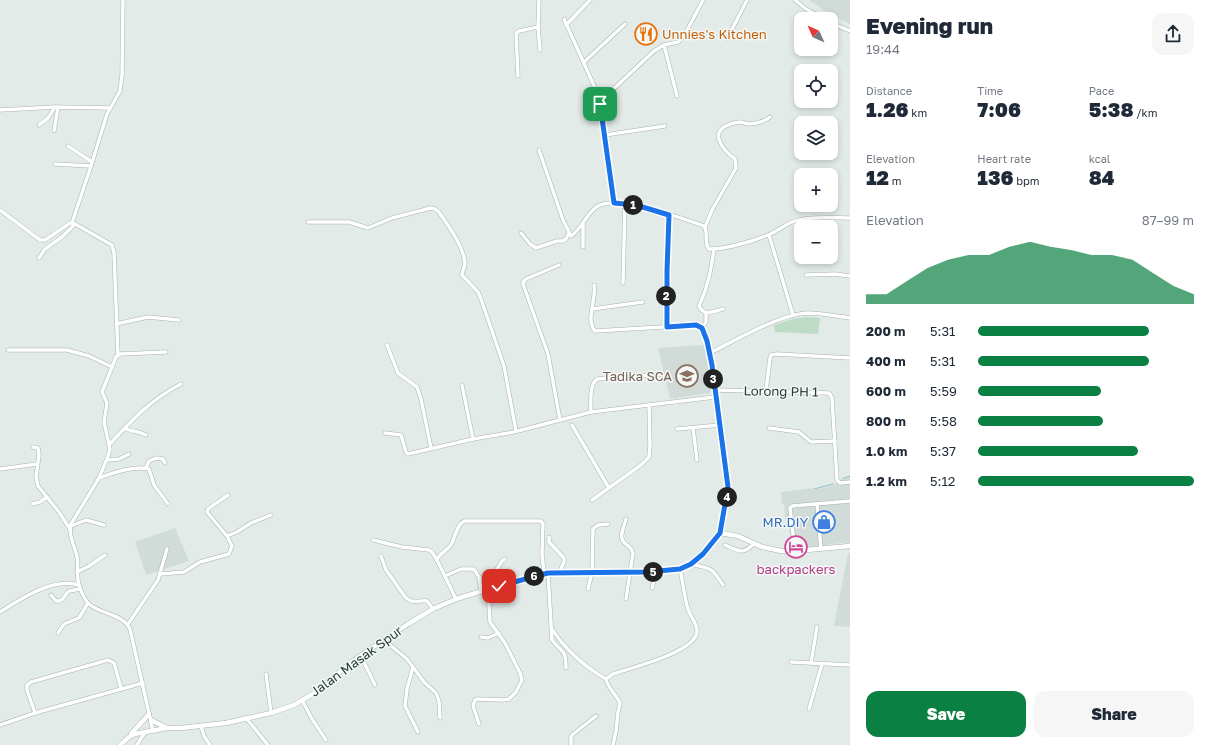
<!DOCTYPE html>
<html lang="en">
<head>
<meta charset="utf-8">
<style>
	:root { --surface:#fff; --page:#f6f6f7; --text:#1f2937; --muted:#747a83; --accent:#0b8043 }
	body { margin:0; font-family:"Golos Text",sans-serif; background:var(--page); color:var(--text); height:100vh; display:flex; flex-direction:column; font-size:15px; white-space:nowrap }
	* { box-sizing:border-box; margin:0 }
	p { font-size:13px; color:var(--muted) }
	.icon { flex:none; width:22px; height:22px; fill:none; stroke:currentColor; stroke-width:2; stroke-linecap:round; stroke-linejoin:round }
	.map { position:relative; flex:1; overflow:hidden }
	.side { display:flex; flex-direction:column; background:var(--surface); width:360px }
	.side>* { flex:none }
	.needle { width:26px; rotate:315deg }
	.controls { position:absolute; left:794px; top:12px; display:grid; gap:8px }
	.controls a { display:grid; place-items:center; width:44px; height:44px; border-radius:8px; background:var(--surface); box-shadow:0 2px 6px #0003; font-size:20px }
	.pin { position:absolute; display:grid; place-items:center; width:34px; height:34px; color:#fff; margin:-17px; border-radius:8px; box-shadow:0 2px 6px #0006 }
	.km { position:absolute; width:20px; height:20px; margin:-10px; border-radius:50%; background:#222; color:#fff; font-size:11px; line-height:20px; text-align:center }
	.round { display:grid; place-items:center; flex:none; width:42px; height:42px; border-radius:12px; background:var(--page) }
	.headline { display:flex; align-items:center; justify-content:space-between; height:68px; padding:0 16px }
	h1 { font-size:22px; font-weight:800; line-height:30px }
	.stats { display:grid; grid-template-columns:repeat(3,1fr); gap:6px; height:68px; padding:4px 16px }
	.stats div { display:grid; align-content:center }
	.stats b { font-size:20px; font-weight:800 }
	.stats small { font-size:11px; font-weight:400 }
	.stats p { font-size:11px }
	.chart { height:112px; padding:8px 16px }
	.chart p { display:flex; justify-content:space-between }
	.chart svg { width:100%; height:72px; margin-top:4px; fill:var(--accent); opacity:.7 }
	.button { display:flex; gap:8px; margin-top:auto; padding:8px 16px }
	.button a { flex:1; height:46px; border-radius:12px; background:var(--accent); color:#fff; font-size:16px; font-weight:800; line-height:46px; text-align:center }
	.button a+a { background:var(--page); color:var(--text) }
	ul { padding:0 16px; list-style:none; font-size:13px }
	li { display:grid; grid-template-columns:64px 48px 1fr; align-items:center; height:30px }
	li i { height:10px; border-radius:5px; background:var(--accent) }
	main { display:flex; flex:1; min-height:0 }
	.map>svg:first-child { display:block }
</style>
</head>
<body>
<main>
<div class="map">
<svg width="850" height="745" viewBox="0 0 850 745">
	<rect width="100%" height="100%" fill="#e2ebe8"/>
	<g fill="#d1dbd7">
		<polygon points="809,0 850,0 850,24 822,9"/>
		<polygon points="705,345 711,391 709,393 670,399 658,348"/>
		<polygon points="850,476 850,542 792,549 789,525 786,525 784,504 782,504 781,492 813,488 814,490 833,485"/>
		<polygon points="175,528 189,561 146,575 135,542"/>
		<polygon points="848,553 850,553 850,627 834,626"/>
	</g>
	<polygon fill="#bddbc6" points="807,317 820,318 818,334 775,332 774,325 793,319"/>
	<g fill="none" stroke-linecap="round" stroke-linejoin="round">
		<g stroke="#8ec0cd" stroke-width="1">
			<polyline points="842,479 850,476"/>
			<polyline points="814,489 833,484"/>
		</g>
		<g stroke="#a5b3af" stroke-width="4.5">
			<g id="minor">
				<polyline points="795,0 806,9 824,19"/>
				<polyline points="564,19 600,99 614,203"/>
				<polyline points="831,23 850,31"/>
				<polyline points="566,25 590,0"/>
				<polyline points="538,27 540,50"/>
				<polyline points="727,39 747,0"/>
				<polyline points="664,45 677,96"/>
				<polyline points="584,62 625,24"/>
				<polyline points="518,76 516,33 519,31 538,27 539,0"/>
				<polyline points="600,99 606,96 654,51 664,45 678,42 684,36 703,0"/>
				<polyline points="0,110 55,107"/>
				<polyline points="39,125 48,118 55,107 110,108"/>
				<polyline points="54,131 58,107"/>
				<polyline points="605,135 665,126"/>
				<polyline points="68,146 92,162"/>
				<path d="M 539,150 L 563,220 L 571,236 C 582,229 586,213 598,206 C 619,195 681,218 704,226 C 709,233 703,242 709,249 L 711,249 C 727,249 753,241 768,235 C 776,232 783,226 792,222 C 809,216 832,218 850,218"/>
				<polyline points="55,164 91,166 107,114 120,91 122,75 123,0"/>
				<polyline points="0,210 40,240 45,240 70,223 75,224 112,245 114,253 118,355"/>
				<path d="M 308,222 L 349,222 L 368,228 L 392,218 L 423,210 L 430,208 L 435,209 L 439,212 C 449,227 463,245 465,263 C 465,268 462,270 462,275 L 478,292 L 481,299 L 504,366 L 516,431"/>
				<polyline points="72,223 91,166"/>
				<polyline points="583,223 583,247"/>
				<path d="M 705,227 L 712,210 L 736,168 L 735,159 C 723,150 707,131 731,124 C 734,123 737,122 740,122 C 743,122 746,124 749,124 C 756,124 765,121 770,117"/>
				<polyline points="521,233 530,244 536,248 557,241 563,241 566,239 569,233"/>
				<polyline points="769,235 793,315"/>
				<path d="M 714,249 C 711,270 708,287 699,306 C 704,317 714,311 723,309"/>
				<polyline points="39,258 45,249 62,237 75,224"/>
				<polyline points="559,265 526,279 523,282 523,284 548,354 560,420"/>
				<polyline points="806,275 835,274 850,276"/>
				<polyline points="623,283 625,203"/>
				<path d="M 594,285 C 597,298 585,320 595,331 L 696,325 C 697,326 700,326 702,328 C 710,336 714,384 715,397"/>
				<polyline points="592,309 643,302"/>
				<polyline points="116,324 148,317 179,320"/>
				<polyline points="667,327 667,271 669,215"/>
				<polyline points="702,328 706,322 706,313"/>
				<polyline points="387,345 398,373 417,387 421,399 431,448"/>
				<path d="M 8,350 L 67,350 L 89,356 L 112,367 L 102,392 L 107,403 L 104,422 L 110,449 L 108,456 L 99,478 L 71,524 C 68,536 75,546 77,557 C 79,566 76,575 79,585 C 81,591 84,599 89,604 C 100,614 123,614 130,629 L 153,731"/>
				<path d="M 710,353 C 736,340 778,315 807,313 C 821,313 836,316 850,318"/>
				<polyline points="112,367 116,357 120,354 166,352"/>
				<polyline points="462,385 473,439"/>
				<polyline points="715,390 829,393 832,398 837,480 840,483 850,482"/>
				<polyline points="766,390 770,358 771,355 777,354 850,358"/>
				<path d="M 591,412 C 591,403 589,385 597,379 L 662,374"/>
				<polyline points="572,425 609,488"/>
				<path d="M 125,428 C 131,432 139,431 146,435"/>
				<polyline points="693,428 697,460"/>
				<polyline points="769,428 799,432 811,442 835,441"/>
				<polyline points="677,429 720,425"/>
				<polyline points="385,433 401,435 406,452 408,454 473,439 514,432 591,412 715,397 727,472 728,487 720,533"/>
				<path d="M 109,445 C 132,420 150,400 181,384"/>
				<polyline points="33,447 38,448 39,455 36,477 38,486 59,512 70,529"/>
				<polyline points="107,460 119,459 129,454"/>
				<polyline points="146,468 149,461 156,458 163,459 165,463"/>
				<polyline points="0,469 37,464"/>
				<path d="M 99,478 C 112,473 135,465 149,469 L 154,485 L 168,504"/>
				<polyline points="592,500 641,465 649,457 650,446 649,405"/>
				<polyline points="32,504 40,502 47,497"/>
				<polyline points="817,504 821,549"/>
				<polyline points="71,526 86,520 104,525"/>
				<polyline points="227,536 207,512 208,509 228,495"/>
				<polyline points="549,537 549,542 564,558 564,562 559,573"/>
				<polyline points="373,540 402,547 429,550 432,552 437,560"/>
				<path d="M 725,545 C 739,551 742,555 754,544"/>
				<polyline points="795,551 790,508 792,506 850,501"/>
				<path d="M 381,556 L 386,570 L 406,598 C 413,604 419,600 427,601 L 433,609"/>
				<path d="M 691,564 C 712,570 710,565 723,585"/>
				<polyline points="77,572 89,566 105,555"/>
				<path d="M 548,573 L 552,640 C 562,653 566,649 566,668"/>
				<polyline points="160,574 184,572 200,562 229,554 232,546 227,536 237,532 251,523 271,515"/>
				<polyline points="445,576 461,569 474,569 479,577 481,591"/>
				<polyline points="499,586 497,569 502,561 505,559"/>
				<polyline points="652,588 656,572"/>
				<polyline points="588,589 592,572 593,529 598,525 608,524"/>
				<path d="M 51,595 L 56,601 C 64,602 64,595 69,591 L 80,589"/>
				<path d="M 456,599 L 437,560 C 440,552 448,551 452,543 C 455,536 457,525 464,521 L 541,521 L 543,524 L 542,554 L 544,574"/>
				<path d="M 626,599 L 633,553 C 631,545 626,546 623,541 C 619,536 625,524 626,519"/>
				<path d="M 0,612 C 20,599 54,577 79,585"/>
				<polyline points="128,624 158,580 167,549"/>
				<path d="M 551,627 C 563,648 585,667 606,679"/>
				<polyline points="58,633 64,624 79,618 88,603"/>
				<polyline points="481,637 488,638 499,633"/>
				<polyline points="384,640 407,659 424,682 436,693 439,701 440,718"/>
				<polyline points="361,656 375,685"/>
				<polyline points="791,662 850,665"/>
				<polyline points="811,663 817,627"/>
				<polyline points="413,667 407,689 405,706 418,732"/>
				<polyline points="266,674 271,713"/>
				<polyline points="302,700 312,719 326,740"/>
				<polyline points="809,709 822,664"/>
				<polyline points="35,713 27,690 27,685 31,682 108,660 114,663 121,688"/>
				<polyline points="246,718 268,745"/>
				<polyline points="479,724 473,706 475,700 478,699 503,700 509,699 516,692 522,680 520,673 505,643 490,622 488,589"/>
				<polyline points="0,725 35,713 143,683"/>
				<polyline points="201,726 204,736 210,745"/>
				<polyline points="137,745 145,732"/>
				<polyline points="571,745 571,737 572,735 596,716"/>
				<path d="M 613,745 L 616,731 L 618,712 L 620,703 C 616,694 608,689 606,679 L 613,674 C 630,668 697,652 697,631 C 697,623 690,616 688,609 C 684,596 683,582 680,569"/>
			</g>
		</g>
		<g stroke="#a5b3af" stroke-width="5.5">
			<g id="tertiary">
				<polyline points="151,720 167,728"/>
				<polyline points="131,734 149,714"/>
				<polyline points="120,745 129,737 135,734 167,728 181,728 226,723 271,713 294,705 316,692 354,660 408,624 433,609 456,599 512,582 548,573 647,572 680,569 691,564 703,554 720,533 738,536 762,547 781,551 795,551 850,546"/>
			</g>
		</g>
		<use href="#minor" stroke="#fff" stroke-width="3.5"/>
		<use href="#tertiary" stroke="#fff" stroke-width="4.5"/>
	</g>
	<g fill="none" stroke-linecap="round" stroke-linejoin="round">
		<g stroke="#fff" stroke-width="8">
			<polyline id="route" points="499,586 548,573 647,572 680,569 691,564 703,554 720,533 728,487 712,365 707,341 702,328 696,325 667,327 667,271 669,215 636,205 614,203 600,104"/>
		</g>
		<use href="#route" stroke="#1a73e8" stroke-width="5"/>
	</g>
	<defs>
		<g id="restaurant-ring" transform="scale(1.15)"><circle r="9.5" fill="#f3f8f6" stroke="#e8710a" stroke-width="1.5"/><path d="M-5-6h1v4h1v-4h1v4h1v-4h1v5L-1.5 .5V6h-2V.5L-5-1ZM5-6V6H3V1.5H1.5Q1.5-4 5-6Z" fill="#e8710a"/></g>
		<g id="school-ring" transform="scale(1.15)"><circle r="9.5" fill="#f3f8f6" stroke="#8d6e63" stroke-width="1.5"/><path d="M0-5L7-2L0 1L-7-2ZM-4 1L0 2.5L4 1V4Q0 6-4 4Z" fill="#8d6e63"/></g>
		<g id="shop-ring" transform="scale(1.15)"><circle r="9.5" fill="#f3f8f6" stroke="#3f7fe0" stroke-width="1.5"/><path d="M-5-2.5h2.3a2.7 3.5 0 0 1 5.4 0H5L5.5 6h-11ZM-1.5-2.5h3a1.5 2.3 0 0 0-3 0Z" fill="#3f7fe0"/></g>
		<g id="hotel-ring" transform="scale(1.15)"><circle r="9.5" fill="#f3f8f6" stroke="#d1479c" stroke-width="1.5"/><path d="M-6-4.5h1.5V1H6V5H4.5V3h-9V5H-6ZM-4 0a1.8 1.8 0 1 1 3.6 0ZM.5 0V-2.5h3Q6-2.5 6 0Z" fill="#d1479c"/></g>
	</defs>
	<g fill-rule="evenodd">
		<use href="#restaurant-ring" x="646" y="34"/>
		<use href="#school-ring" x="687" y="376"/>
		<use href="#shop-ring" x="824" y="522"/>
		<use href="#hotel-ring" x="796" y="547"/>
	</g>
	<g text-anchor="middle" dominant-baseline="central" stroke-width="3" stroke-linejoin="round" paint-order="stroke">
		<g font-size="13" fill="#c56008" stroke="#f3f8f6" text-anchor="start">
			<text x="662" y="34">Unnies's Kitchen</text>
		</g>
		<g font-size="13" fill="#785e54" stroke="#f3f8f6" text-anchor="end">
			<text x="672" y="376">Tadika SCA</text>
		</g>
		<g font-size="13" fill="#233b36" stroke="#f3f8f6">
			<text transform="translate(781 391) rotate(1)">Lorong PH 1</text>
			<text transform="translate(356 661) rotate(-36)">Jalan Masak Spur</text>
		</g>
		<g font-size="13" fill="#366cbe" stroke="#f3f8f6" text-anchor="end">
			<text x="808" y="522">MR.DIY</text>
		</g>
		<g font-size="13" fill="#b23c85" stroke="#f3f8f6">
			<text x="796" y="569">backpackers</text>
		</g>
	</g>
</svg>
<div class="controls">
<a><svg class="needle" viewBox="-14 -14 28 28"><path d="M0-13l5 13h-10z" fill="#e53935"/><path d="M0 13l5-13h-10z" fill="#747a83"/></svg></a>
<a><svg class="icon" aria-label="locate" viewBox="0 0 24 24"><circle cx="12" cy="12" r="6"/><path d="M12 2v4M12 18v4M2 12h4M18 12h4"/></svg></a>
<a><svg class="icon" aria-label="layers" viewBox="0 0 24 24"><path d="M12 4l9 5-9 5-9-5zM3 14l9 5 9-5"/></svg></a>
<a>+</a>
<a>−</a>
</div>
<div class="pin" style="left:600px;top:104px;background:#1e9e55"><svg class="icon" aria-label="arrive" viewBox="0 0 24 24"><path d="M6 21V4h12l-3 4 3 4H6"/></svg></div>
<div class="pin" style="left:499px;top:586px;background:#d93025"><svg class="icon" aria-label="check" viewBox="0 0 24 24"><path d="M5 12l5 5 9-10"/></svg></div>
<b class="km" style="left:633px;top:205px">1</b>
<b class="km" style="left:666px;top:296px">2</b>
<b class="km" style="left:713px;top:379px">3</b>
<b class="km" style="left:727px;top:497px">4</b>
<b class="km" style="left:653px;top:572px">5</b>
<b class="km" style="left:534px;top:576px">6</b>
</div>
<section class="side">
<div class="headline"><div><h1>Evening run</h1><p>19:44</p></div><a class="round"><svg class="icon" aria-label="share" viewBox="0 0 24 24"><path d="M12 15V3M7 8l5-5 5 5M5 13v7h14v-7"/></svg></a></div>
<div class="stats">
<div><p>Distance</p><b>1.26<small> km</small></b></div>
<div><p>Time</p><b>7:06</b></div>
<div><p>Pace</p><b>5:38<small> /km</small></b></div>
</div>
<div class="stats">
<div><p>Elevation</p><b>12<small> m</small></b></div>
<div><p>Heart rate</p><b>136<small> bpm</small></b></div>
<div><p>kcal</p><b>84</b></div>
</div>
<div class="chart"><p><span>Elevation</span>87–99 m</p>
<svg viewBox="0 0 160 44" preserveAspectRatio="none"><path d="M0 44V38L10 38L20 30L30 22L40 17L50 14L60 14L70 9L80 6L90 9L100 11L110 14L120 14L130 17L140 25L150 33L160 38V44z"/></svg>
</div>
<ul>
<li><b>200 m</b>5:31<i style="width:79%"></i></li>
<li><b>400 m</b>5:31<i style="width:79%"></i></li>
<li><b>600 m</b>5:59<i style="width:57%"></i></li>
<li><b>800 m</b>5:58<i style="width:58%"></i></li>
<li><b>1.0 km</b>5:37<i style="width:74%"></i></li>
<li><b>1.2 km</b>5:12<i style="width:100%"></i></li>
</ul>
<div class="button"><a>Save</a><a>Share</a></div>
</section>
</main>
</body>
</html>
